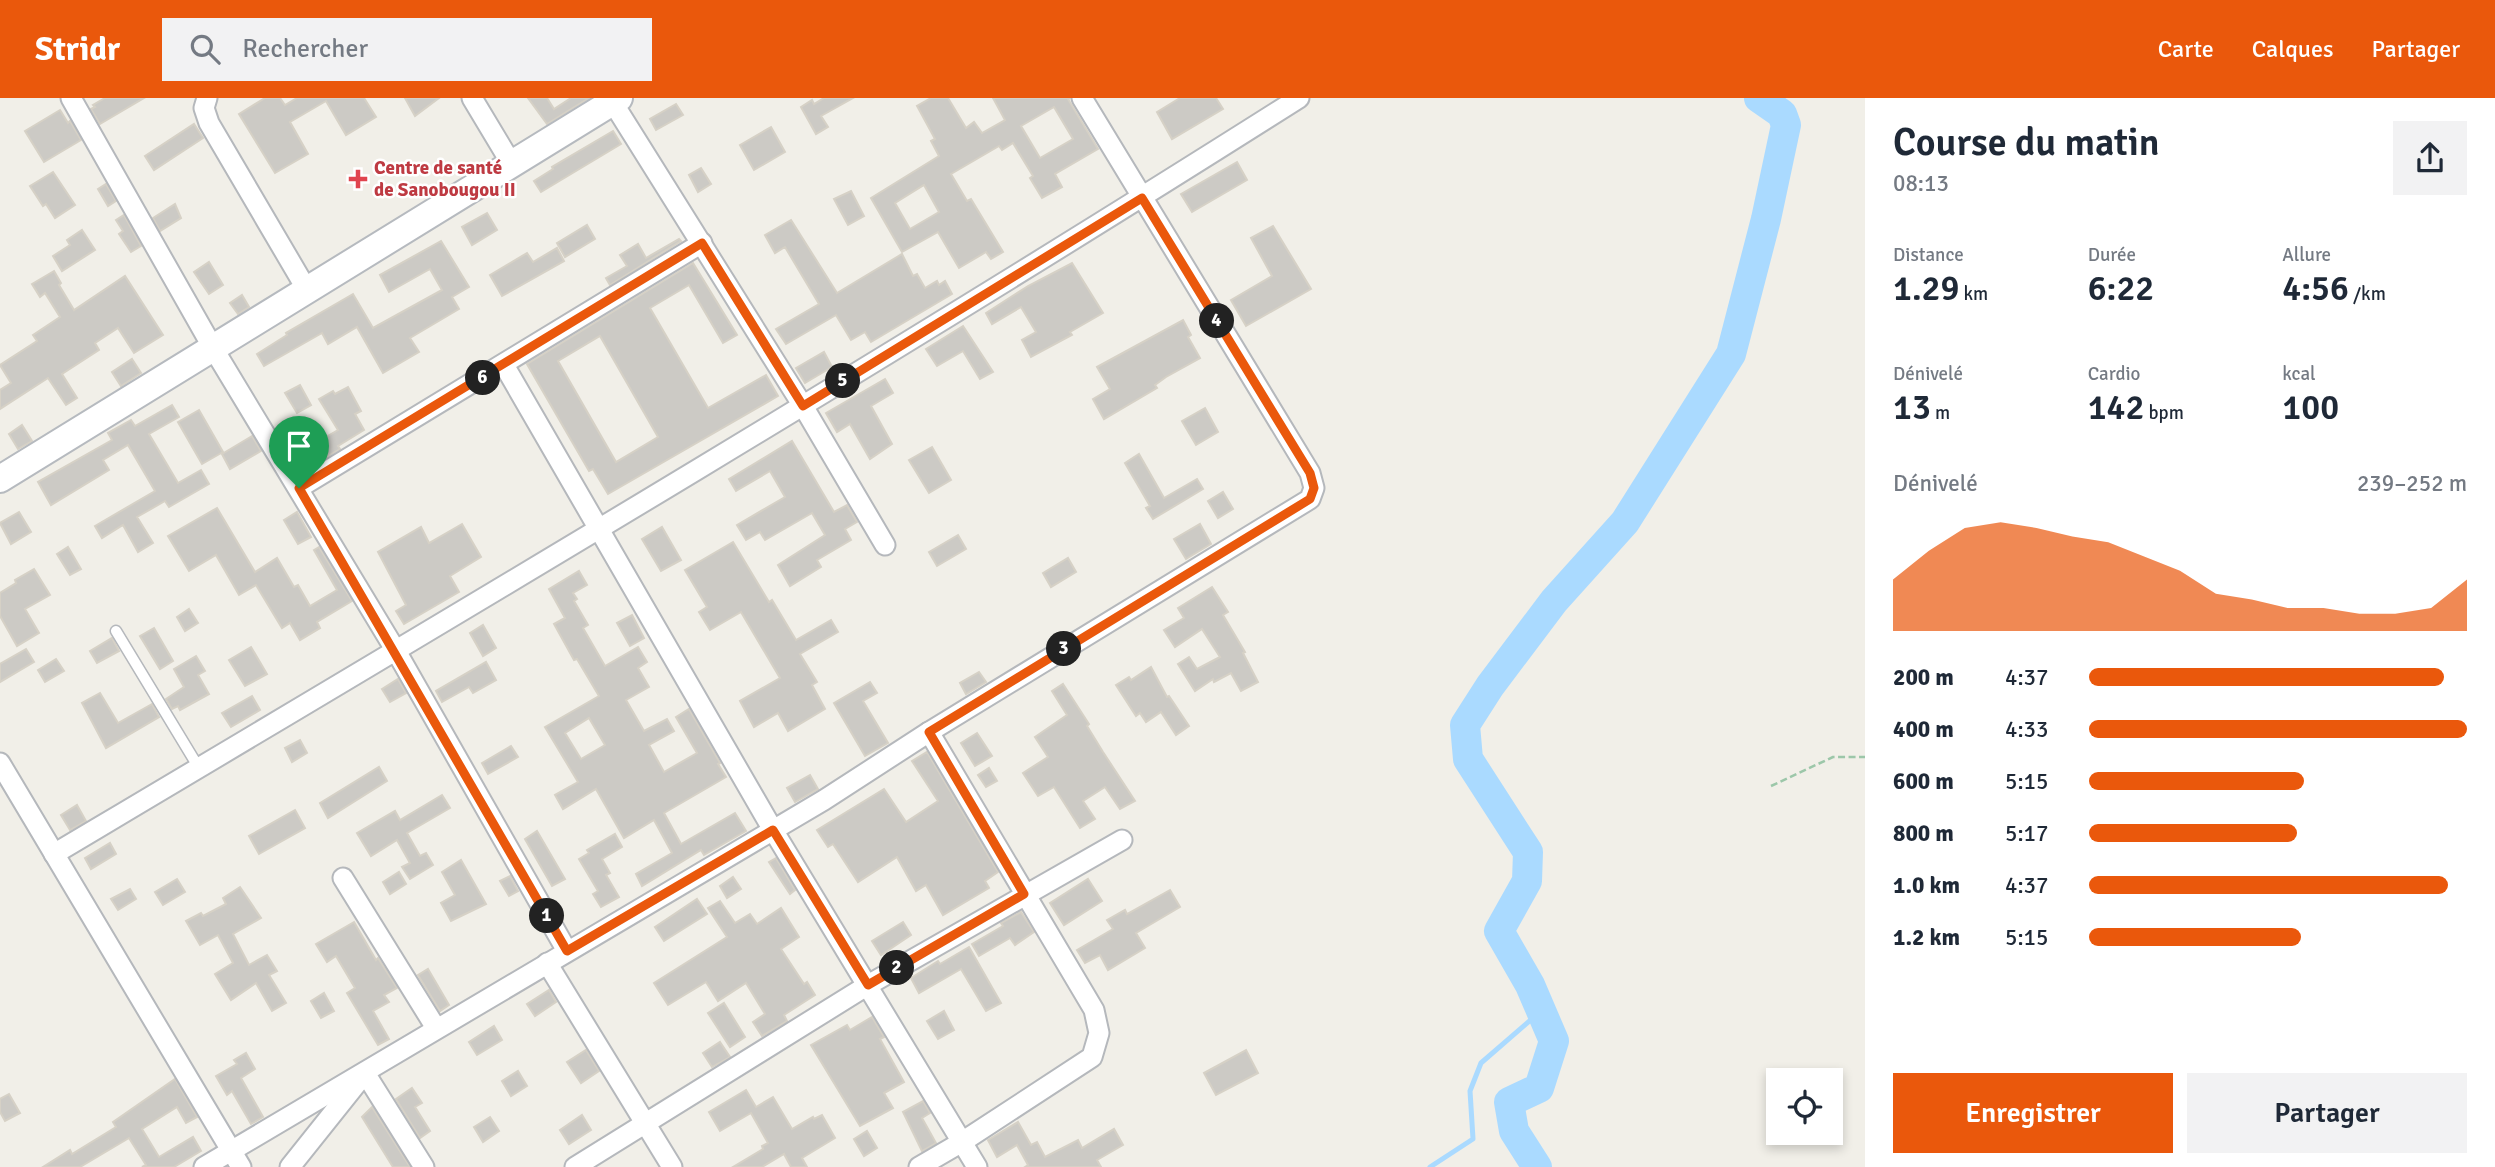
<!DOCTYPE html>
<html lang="fr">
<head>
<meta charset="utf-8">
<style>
	:root { --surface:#fff; --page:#f2f2f3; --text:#1f2937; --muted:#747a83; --accent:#ea580c }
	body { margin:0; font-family:Signika,sans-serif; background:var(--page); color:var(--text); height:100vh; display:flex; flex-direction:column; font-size:26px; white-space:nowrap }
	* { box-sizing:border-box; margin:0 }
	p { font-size:23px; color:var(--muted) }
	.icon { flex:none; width:38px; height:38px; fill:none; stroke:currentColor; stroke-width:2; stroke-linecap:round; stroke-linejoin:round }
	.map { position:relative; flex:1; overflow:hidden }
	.panel { display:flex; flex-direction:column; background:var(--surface); width:630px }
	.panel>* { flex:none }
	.tools { position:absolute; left:1766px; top:970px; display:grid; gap:14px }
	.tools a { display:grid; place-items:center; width:77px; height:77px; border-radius:0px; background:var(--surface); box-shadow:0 4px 10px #0003; font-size:35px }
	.pin { position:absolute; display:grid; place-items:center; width:60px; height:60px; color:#fff; margin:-72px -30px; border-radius:50% 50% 50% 0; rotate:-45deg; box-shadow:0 0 7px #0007 }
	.pin .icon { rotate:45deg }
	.km { position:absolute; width:35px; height:35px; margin:-18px; border-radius:50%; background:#222; color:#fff; font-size:19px; line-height:35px; text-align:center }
	.round { display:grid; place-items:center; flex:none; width:74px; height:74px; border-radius:0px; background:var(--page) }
	.summary { display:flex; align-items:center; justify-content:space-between; height:119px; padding:0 28px }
	h1 { font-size:38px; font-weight:600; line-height:52px }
	.stats { display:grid; grid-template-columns:repeat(3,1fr); gap:10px; height:119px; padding:7px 28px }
	.stats div { display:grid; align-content:center }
	.stats b { font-size:35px; font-weight:600 }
	.stats small { font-size:19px; font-weight:400 }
	.stats p { font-size:19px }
	.chart { height:196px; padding:14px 28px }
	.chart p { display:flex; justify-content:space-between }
	.chart svg { width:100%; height:126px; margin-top:7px; fill:var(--accent); opacity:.7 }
	.primary-button { display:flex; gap:14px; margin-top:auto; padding:14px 28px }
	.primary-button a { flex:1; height:80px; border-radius:0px; background:var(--accent); color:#fff; font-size:28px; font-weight:600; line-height:80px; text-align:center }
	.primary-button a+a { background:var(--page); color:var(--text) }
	ul { padding:0 28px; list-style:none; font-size:23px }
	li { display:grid; grid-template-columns:112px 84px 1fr; align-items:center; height:52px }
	li i { height:18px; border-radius:9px; background:var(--accent) }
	header { display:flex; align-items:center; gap:42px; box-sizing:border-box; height:98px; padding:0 35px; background:var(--accent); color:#fff }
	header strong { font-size:33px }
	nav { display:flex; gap:38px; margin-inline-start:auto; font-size:24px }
	.search { width:490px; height:63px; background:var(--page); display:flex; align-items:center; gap:18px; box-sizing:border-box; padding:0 24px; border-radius:0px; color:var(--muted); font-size:26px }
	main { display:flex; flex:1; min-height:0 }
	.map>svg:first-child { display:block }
</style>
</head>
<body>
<header>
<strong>Stridr</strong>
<div class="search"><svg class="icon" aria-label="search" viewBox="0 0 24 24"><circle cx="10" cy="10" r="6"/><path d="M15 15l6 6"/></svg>Rechercher</div>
<nav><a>Carte</a><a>Calques</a><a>Partager</a></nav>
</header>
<main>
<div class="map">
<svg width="1865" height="1069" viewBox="0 0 1865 1069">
	<rect width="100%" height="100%" fill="#f1efe8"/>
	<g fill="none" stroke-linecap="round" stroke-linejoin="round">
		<polyline stroke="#aadaff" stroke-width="5" points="1430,1069 1473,1041 1470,993 1481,965 1541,913"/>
		<polyline stroke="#aadaff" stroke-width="30" points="1537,1069 1514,1033 1509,1004 1539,990 1554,943 1530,887 1499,833 1527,783 1528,754 1468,661 1465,627 1490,588 1554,503 1625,424 1731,256 1766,121 1786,27 1782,16 1759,0"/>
	</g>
	<g fill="#cccac5" stroke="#d6d1c6" stroke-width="2" fill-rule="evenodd">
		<polygon points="105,0 144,0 100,26 91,11 95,9 93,7"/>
		<polygon points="265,0 280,0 285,7 297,0 364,0 376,19 346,37 326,3 290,24 308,56 275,75 239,16"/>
		<polygon points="405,0 439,0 415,18"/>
		<polygon points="528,0 547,0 554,11 571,0 589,0 547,26"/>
		<polygon points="824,0 853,0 821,18 828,29 816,36 801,9 812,2 814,6"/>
		<path d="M 931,0 L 948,0 L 966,30 L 974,24 L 982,35 L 1005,22 L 993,0 L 1070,0 L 1068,1 L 1098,51 L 1055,76 L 1062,89 L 1042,100 L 1030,80 L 1033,78 L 1013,45 L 1002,52 L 999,48 L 951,76 L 967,103 L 971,101 L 1003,154 L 991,161 L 986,154 L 959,170 L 938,134 L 902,154 L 871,100 L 939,58 L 931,43 L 935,41 L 917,8 ZM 1054,9 L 1073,41 L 1040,60 L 1021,28 ZM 924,87 L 939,114 L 910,131 L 895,105 Z"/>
		<polygon points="1180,0 1216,0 1223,11 1172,41 1157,14"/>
		<polygon points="676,6 683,17 656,32 650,21"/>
		<polygon points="60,12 68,25 70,23 81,42 44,64 25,33"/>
		<polygon points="194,26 203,40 154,72 145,58"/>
		<polygon points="771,29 785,54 754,72 740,47"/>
		<polygon points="613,33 621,46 541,94 534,83 553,71 552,69"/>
		<polygon points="1237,64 1247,82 1192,114 1181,96"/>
		<polygon points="701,70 711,86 698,94 689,77"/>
		<polygon points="53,74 75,107 55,120 46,106 43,108 30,88"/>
		<polygon points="106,86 116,103 108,108 98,91"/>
		<polygon points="851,93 864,118 848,127 834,101"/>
		<polygon points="175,106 181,120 160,133 153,120"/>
		<polygon points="487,115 497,132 472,147 462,129"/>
		<polygon points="124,117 141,148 131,154 119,136 123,133 116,122"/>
		<polygon points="791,122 837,195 902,156 913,178 917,176 925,190 937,183 939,187 945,183 952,196 871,244 865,234 851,242 836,217 786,246 776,231 819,206 785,149 775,155 765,137"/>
		<polygon points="587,127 595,141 565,159 557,145"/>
		<polygon points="1273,128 1311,191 1246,228 1231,202 1272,178 1251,140"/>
		<polygon points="82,132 95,152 62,173 53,158 70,147 67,142"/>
		<polygon points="679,141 681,143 610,187 606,180 627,168 620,157 638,146 646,160"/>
		<polygon points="441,143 469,189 452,199 459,211 410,240 419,254 383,275 357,229 328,246 322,235 264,268 257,256 287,237 286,235 353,196 373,230 442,192 430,171 389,194 380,177"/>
		<polygon points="557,150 564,163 502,198 490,177 527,155 533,164"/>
		<polygon points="209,164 223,187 209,196 194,174"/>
		<path d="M 693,165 L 737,237 L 723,245 L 689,187 L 650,210 L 708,310 L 766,277 L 778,298 L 608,396 L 593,371 L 589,373 L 527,266 ZM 600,238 L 658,339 L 616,364 L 558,263 Z"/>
		<polygon points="1072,165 1103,215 1070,234 1072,237 1031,259 1022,242 1036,234 1021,209 992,226 986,215 1028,188"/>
		<polygon points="54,173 61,185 59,187 74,212 125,178 163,237 134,255 118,230 95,245 99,252 62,276 77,300 66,307 48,280 0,311 0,292 11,285 0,267 37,243 33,237 60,219 45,195 40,199 32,186"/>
		<polygon points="242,197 249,209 238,216 230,205"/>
		<polygon points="1183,222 1191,237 1188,239 1200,260 1166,279 1155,287 1157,290 1104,321 1093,301 1110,291 1097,269"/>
		<polygon points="963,228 993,274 980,281 963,253 937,268 926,251"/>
		<polygon points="824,254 832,269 805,285 796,270"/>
		<polygon points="132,261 141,275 121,288 112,274"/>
		<polygon points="885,281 893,295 871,308 892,346 870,361 850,326 837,334 826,315"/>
		<polygon points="300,287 311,307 297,315 285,295"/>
		<polygon points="348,289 361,313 355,316 364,332 338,348 340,351 309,369 300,354 338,332 319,301 333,293 335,296"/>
		<polygon points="172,307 179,319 149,336 178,385 201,372 209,386 169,409 165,403 137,419 153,445 138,454 123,427 102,440 95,428 155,393 128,347 103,362 109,372 51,407 38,384 112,342 108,335 131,322 135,328"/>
		<polygon points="1205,310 1218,334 1196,347 1182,323"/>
		<polygon points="199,312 223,354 202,366 178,324"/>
		<polygon points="22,327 32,343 18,351 9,336"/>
		<polygon points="252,338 261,353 230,371 222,356"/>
		<polygon points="792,343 834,414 847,407 857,424 845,431 851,442 817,462 821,469 790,488 778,467 825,437 812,415 765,442 760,434 746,442 737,427 785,399 770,373 736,393 729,381"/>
		<polygon points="932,349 951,382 929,395 909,362"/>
		<polygon points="1139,356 1164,400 1197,381 1203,391 1153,421 1146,410 1150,408 1125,365"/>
		<polygon points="1223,394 1233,411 1218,420 1208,403"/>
		<polygon points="217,410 255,474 277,460 294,489 298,487 310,508 337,492 314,452 319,449 352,503 317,524 320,530 300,542 290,525 282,530 256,487 239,497 216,457 189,473 168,438"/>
		<polygon points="19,414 31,434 11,446 0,425"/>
		<polygon points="297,414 311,439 298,446 284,422"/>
		<polygon points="462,426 481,459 450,478 459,494 404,526 396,513 406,507 378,454 421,429 429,445"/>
		<polygon points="1200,426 1211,446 1186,461 1174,441"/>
		<polygon points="662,429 681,462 661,473 642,441"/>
		<polygon points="958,437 966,451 937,468 929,454"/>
		<polygon points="733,444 769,504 772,502 796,542 831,522 838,534 800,556 817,584 812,587 825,611 788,633 778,615 754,629 740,603 780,580 741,514 710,532 699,514 707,509 685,472"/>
		<polygon points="68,449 81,471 70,477 57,456"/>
		<polygon points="1068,460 1076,474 1051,489 1043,475"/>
		<polygon points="34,471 50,497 25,511 39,535 17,548 0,518 0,495 16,485 15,482"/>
		<path d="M 579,473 L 587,487 L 573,495 L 577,501 L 574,503 L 588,527 L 583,530 L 605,568 L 638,549 L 647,564 L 638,570 L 649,589 L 626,602 L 644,633 L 667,621 L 674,633 L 649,647 L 664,674 L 697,655 L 676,619 L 689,611 L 720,665 L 718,666 L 726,679 L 664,715 L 681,746 L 735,715 L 746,733 L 704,757 L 701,752 L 642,788 L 636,776 L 672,755 L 654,722 L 624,740 L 596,691 L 563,711 L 555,697 L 578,684 L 545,629 L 599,598 L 577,561 L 574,562 L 554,526 L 565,520 L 549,491 ZM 589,620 L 605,647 L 581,661 L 565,635 Z"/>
		<polygon points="1212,489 1228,514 1223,517 1245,554 1243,555 1258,584 1241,593 1231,575 1214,584 1213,581 1195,593 1178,566 1189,559 1197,571 1220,559 1202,531 1175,549 1164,532 1184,520 1178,510"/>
		<polygon points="189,511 198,525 185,533 177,519"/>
		<polygon points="632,517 644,540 630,548 617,525"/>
		<polygon points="483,527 496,550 483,558 470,535"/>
		<polygon points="154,530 173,563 160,571 140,538"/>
		<polygon points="112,540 119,553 97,565 90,553"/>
		<polygon points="251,549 267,576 245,588 229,562"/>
		<polygon points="26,551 34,564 0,584 0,566"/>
		<polygon points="196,558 205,573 198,577 209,596 180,612 178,608 172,611 166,601 184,589 174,571"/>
		<polygon points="56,561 64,573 45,584 38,572"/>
		<polygon points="486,564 496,582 473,595 469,589 442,604 436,593"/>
		<polygon points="1151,569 1167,599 1169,598 1189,628 1176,637 1161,614 1146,624 1140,615 1136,618 1116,587 1129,579 1131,582"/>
		<polygon points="979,574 986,584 966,596 960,585"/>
		<polygon points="398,581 406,595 390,604 382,591"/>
		<polygon points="870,584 877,595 863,603 888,645 865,658 834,605"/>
		<polygon points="1063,586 1089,626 1087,628 1103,654 1135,703 1120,711 1105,689 1083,703 1095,721 1080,730 1054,689 1038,698 1023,675 1048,659 1035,639 1067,617 1052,593"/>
		<polygon points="100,595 118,625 152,606 159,619 106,650 82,605"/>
		<polygon points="252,598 260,612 231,629 222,615"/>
		<polygon points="977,635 992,658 975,668 961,645"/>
		<polygon points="300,642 307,655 292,664 285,650"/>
		<polygon points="511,648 518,659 488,676 482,665"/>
		<polygon points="927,654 998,774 985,783 989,790 943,817 926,787 916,793 897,759 858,784 833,746 828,749 817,732 884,691 906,724 938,703 912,663"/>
		<polygon points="379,669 387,683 328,720 320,705"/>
		<polygon points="989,670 997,683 986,689 978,677"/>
		<polygon points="810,677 818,691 795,704 787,690"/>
		<polygon points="442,697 450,710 407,735 420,758 426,755 433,767 410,781 402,769 410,765 397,742 371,758 357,735 395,713 400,722"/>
		<polygon points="77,707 86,723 70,732 61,717"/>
		<polygon points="295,712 305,730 259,756 249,738"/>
		<polygon points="537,733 565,781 552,788 525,741"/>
		<polygon points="615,736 622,749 602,761 610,775 606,777 619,799 601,809 593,796 598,793 579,761 589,755 587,752"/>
		<polygon points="110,745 116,756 91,771 85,760"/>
		<polygon points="776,760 795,792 790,796 769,764"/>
		<polygon points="461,762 486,806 451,823 441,805 455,797 442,774"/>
		<polygon points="399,774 406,786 390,796 383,784"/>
		<polygon points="510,778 518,793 509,798 500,783"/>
		<polygon points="733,779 741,791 727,800 720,788"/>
		<polygon points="177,781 185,794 163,807 155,794"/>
		<polygon points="1088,781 1102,803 1064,827 1050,805"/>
		<polygon points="240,789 261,820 233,836 249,867 267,857 277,873 269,877 286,905 272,913 256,885 231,902 215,876 233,865 218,837 200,847 186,823 201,815 203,818 226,806 223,800"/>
		<polygon points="130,791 136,801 118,812 111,801"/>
		<polygon points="1170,792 1180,809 1136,835 1145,850 1108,872 1100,857 1085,865 1077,852 1113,831 1107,822 1125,812 1127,816"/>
		<polygon points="697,801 707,816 664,843 655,829"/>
		<polygon points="720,803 735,825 750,816 757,826 781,810 799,839 781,851 804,886 807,884 815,897 784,917 787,923 762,938 753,924 765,916 746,885 718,903 706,884 668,907 654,885 727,839 708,810"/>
		<polygon points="1021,814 1034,834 1015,847 1010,840 979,858 972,846 1003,828 1001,825"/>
		<polygon points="354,824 376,862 378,860 397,890 384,897 389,904 373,913 389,941 378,947 347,895 355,890 336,858 327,864 316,846"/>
		<polygon points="903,824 911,837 881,857 872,843"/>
		<polygon points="969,849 1001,905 986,913 961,871 919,895 911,880 938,863 940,866"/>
		<polygon points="428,871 449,907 440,913 418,877"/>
		<polygon points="549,892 556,904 535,918 527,906"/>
		<polygon points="324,895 334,913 321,920 311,903"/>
		<polygon points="724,905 745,939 730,949 708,915"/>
		<polygon points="944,913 954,932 938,941 927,923"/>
		<polygon points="872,919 884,939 880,941 904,984 884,995 893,1010 860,1028 811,947 847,927 850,932"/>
		<polygon points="494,928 502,942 477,957 469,944"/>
		<polygon points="720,944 730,959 712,969 703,955"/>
		<polygon points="586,952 599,973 581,985 567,964"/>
		<polygon points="1246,952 1258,975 1216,997 1204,975"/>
		<polygon points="246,955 255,971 241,980 263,1019 251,1026 232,993 227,997 216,978 237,966 234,962"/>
		<polygon points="518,973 527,988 511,998 502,983"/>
		<polygon points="175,981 197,1019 186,1025 177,1009 142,1031 159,1059 193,1039 201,1053 174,1069 142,1069 146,1067 129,1040 80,1069 43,1069 70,1052 72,1056 116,1029 113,1024"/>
		<polygon points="412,990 422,1005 415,1009 430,1033 420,1040 396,1001"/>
		<polygon points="746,992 756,1009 773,999 792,1031 813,1019 814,1021 822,1017 835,1040 802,1060 807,1069 791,1069 784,1056 762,1069 733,1069 763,1051 762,1048 768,1045 751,1015 720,1033 709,1014"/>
		<polygon points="9,996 20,1015 5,1023 0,1014 0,1001"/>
		<polygon points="923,1003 930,1015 922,1020 936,1045 922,1053 903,1014"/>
		<polygon points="372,1009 410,1069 393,1069 362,1019"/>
		<polygon points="582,1017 591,1032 569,1046 560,1032"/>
		<polygon points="490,1019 499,1033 483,1044 474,1029"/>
		<polygon points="1018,1024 1031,1047 1037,1044 1045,1059 1078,1042 1082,1050 1114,1031 1123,1047 1097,1062 1101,1069 1025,1069 1028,1067 1017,1047 997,1059 988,1042"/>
		<polygon points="867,1033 877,1050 864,1058 854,1041"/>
	</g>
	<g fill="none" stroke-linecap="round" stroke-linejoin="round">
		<g stroke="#b5b8bc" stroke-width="13">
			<polyline id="lane" points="116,533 199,670"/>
		</g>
		<g stroke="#b5b8bc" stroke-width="23">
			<g id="street">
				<polyline points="71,0 213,250 396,553 567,853"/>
				<polyline points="207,0 204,10 209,25 307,192"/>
				<polyline points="472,0 511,65"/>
				<polyline points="610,0 803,308 885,447"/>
				<polyline points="504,267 773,732 977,1069"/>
				<polyline points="299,390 702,145"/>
				<polyline points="0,665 241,1069"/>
				<path d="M 54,756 C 471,508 889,260 1299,0"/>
				<polyline points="343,780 436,930"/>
				<polyline points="547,865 672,1069"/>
				<polyline points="204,1069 824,702 929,634 1310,401 1314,390 1310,375 1082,0"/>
				<polyline points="290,1069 365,975 424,1069"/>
				<polyline points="575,1069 868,887 1122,742"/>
				<polyline points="919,1069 962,1044 1092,959 1099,935 1094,912 929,634"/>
			</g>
		</g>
		<g stroke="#b6babf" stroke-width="30">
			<polyline id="secondary" points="0,381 619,0"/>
		</g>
		<polyline stroke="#9cc7a9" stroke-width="2.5" stroke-dasharray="7 3.5" stroke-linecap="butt" points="1771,688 1833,659 1865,659"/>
		<use href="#lane" stroke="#fff" stroke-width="10"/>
		<use href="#street" stroke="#fff" stroke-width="19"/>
		<use href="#secondary" stroke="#fff" stroke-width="26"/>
	</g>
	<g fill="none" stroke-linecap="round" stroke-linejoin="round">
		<g stroke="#fff" stroke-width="14">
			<polygon id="route" points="1142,100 1310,375 1314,390 1310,401 929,634 1024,796 868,887 773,732 567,853 299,390 702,145 803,308"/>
		</g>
		<use href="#route" stroke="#ea580c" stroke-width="9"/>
	</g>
	<path fill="#e0444e" stroke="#fff" stroke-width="2.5" d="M354.5 70.5h7v7h7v7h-7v7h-7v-7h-7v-7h7z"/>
	<g text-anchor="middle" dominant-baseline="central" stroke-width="5" stroke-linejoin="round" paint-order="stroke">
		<g font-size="19" font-weight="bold" fill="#be3a42" stroke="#fff" text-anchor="start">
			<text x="374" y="70">Centre de santé<tspan x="374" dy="22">de Sanobougou II</tspan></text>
		</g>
	</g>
</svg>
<div class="tools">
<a><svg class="icon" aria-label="locate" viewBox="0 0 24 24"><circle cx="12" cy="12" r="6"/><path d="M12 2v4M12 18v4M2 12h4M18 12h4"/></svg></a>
</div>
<div class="pin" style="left:299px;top:390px;background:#1e9e55"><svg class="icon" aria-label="arrive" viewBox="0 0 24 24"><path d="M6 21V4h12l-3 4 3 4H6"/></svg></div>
<b class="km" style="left:547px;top:818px">1</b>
<b class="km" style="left:897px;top:870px">2</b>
<b class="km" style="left:1064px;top:551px">3</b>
<b class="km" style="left:1217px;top:223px">4</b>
<b class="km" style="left:843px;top:283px">5</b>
<b class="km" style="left:483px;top:280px">6</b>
</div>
<section class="panel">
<div class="summary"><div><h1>Course du matin</h1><p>08:13</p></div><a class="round"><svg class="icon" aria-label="share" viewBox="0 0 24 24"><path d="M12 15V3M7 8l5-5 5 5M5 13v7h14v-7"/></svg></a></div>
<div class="stats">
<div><p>Distance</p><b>1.29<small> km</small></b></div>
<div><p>Durée</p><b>6:22</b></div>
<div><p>Allure</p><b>4:56<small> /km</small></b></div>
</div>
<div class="stats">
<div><p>Dénivelé</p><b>13<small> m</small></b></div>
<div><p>Cardio</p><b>142<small> bpm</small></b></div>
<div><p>kcal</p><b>100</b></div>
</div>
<div class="chart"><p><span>Dénivelé</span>239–252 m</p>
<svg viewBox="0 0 160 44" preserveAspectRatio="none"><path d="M0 44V26L10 16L20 8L30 6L40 8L50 11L60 13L70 18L80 23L90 31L100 33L110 36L120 36L130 38L140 38L150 36L160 26V44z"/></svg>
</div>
<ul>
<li><b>200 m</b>4:37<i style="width:94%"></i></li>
<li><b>400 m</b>4:33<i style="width:100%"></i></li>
<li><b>600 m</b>5:15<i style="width:57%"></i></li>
<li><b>800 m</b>5:17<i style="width:55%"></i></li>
<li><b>1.0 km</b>4:37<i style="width:95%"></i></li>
<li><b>1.2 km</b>5:15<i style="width:56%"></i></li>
</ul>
<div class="primary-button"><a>Enregistrer</a><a>Partager</a></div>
</section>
</main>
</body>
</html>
